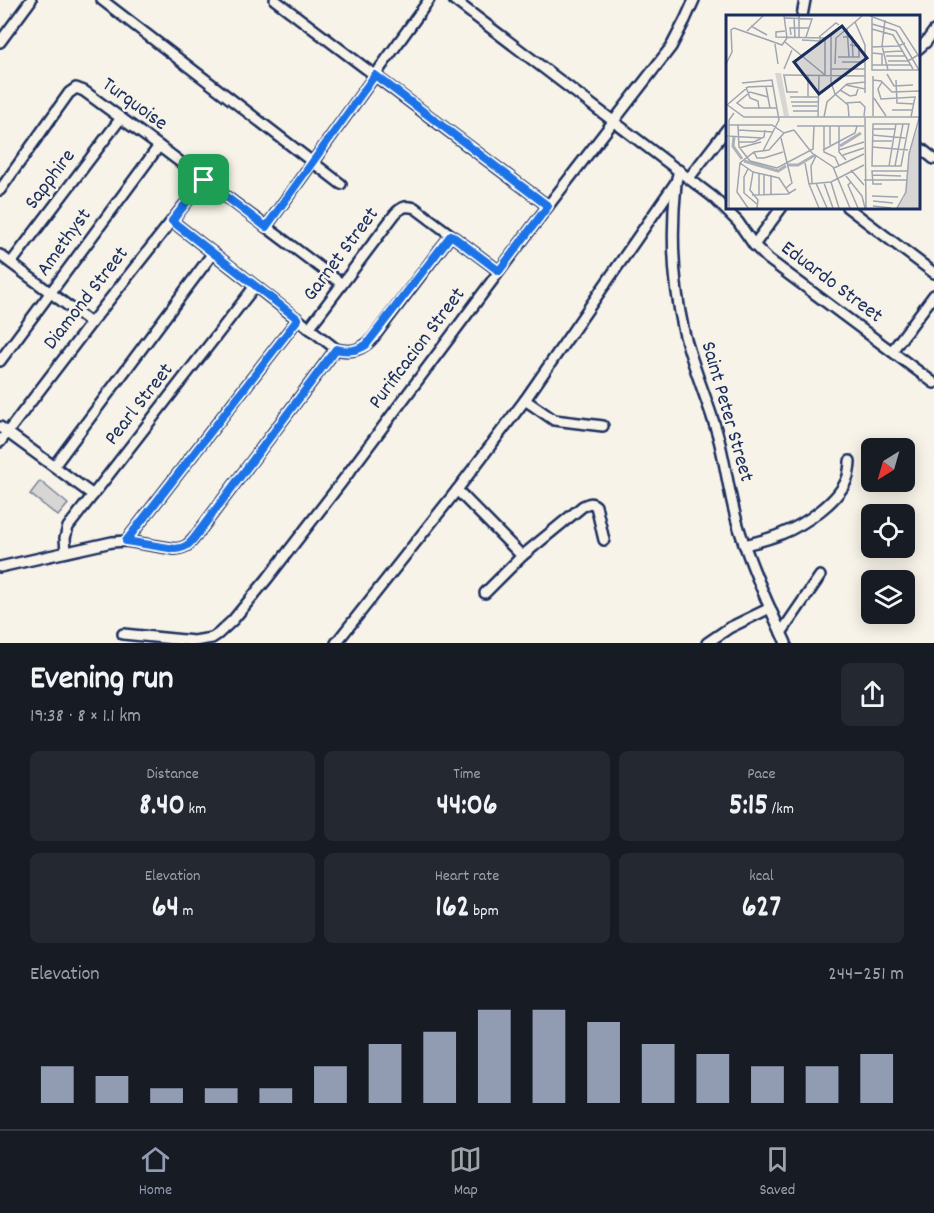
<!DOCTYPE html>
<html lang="en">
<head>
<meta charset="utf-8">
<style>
	:root { --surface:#171b24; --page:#242831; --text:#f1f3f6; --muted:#9ea1a6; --line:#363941; --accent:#919bb2 }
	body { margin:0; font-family:Dekko,sans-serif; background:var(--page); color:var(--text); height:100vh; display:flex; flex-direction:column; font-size:22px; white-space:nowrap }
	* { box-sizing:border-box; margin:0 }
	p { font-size:20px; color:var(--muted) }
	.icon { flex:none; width:33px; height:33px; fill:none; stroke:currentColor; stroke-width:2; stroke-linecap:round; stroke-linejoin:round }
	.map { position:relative; height:643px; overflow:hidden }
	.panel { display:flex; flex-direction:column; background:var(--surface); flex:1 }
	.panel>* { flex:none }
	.needle { width:39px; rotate:217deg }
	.buttons { position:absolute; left:861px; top:438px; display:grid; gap:12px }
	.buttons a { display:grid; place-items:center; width:54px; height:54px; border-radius:9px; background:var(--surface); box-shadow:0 3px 15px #0003; font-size:30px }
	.pin { position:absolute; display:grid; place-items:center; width:51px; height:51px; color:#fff; margin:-26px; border-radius:12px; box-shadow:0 3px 9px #0006 }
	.round { display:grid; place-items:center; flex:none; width:63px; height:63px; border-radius:9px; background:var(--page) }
	.headline { display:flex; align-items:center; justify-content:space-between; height:102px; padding:0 30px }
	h1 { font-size:33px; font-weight:700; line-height:45px }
	.metrics { display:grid; grid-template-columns:repeat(3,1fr); gap:9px; height:102px; padding:6px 30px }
	.metrics div { display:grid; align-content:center; border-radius:9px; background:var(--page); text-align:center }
	.metrics b { font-size:30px; font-weight:700 }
	.metrics small { font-size:16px; font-weight:400 }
	.metrics p { font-size:16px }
	.chart { height:168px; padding:12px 30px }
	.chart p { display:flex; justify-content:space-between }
	.chart svg { width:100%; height:108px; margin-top:6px; stroke:var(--accent); stroke-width:6 }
	.dock { display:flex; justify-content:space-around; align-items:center; height:84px; border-top:2px solid var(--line); background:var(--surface); font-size:16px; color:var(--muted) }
	.dock a { display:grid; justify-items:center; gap:3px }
	.dock .active { color:var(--accent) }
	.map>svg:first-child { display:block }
</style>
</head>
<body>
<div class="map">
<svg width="934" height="643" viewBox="0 0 934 643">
	<rect width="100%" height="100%" fill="#f7f3e8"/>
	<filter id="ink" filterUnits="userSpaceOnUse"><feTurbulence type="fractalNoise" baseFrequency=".0167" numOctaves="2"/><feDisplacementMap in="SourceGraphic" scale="12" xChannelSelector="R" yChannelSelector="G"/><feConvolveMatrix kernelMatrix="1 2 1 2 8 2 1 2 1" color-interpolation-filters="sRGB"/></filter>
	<g filter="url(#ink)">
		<polygon fill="#d7d6d4" stroke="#798299" stroke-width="1.5" points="40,481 68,504 58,516 30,494"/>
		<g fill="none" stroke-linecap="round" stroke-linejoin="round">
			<g stroke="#1b2f5e" stroke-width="14">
				<g id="minor">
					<polyline points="102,0 341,184"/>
					<polyline points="275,0 548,206"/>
					<polyline points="454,0 713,197 738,222 754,245 768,259 934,383"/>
					<polyline points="802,16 805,0"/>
					<polyline points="0,42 31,0"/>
					<polyline points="918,49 926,42 934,31"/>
					<polyline points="918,146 934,159"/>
					<polyline points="689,178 727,129"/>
					<path d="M 676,183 C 671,232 673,284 684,332 C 693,368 708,401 718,436 C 726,465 729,496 738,525 C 750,565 768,605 786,643"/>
					<polyline points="0,190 69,93 76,88 84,91 159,146 342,284"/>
					<polyline points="847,207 934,273"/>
					<path d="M 172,221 L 336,349 C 352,353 362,350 373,338 L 451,235"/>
					<polyline points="266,227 429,0"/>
					<polyline points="754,245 782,207"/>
					<polyline points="0,255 91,323"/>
					<polyline points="11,263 121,118"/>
					<path d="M 309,328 L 395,214 C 401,207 406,205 415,208 L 499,271"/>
					<polyline points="892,351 934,295"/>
					<polyline points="0,361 159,146"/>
					<polyline points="525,400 554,420 603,426"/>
					<polyline points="0,427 93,495"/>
					<polyline points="0,442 91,323 204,180"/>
					<polyline points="54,466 213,253"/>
					<polyline points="457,490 522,556"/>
					<polyline points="126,541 298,319"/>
					<path d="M 744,545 C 757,542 769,539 781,534 C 804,525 841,500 848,476 C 849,471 850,466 850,461"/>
					<polyline points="66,552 65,538 68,527 255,286"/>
					<path d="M 0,567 L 112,542 L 126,541 L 175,549 C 185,548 189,545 195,537 L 336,349"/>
					<path d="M 485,593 L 522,556 L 583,506 C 589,503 591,502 596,506 L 604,540"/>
					<polyline points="781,633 820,576"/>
					<polyline points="123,634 194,641 212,638 218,634 233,620 267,579 341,483 548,206 671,47 685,20 694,0"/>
					<polyline points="336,643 457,490 525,400 676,182 679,170"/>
					<polyline points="707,643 729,628 770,608"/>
				</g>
			</g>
			<use href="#minor" stroke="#f7f3e8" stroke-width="9"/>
		</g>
	</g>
	<g fill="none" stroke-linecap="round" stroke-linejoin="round" filter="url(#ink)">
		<g stroke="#fff" stroke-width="12">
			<path id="route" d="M 375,75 L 548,206 L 499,271 L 451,235 L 366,345 C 356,351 348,352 336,349 L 195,537 C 189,545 185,548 175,549 L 126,541 L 298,319 L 172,221 L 204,180 L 266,227 Z"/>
		</g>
		<use href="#route" stroke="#1a73e8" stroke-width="8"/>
	</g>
	<g text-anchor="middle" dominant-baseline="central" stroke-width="5" stroke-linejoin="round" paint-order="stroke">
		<g font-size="21" fill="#1b2f5e" stroke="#f7f3e8">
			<text transform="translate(134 105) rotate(36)">Turquoise</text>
			<text transform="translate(51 180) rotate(-53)">Sapphire</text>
			<text transform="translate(65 243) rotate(-54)">Amethyst</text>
			<text transform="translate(342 255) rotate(-53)">Garnet Street</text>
			<text transform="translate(831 283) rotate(37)">Eduardo Street</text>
			<text transform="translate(87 299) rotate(-52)">Diamond Street</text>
			<text transform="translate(418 349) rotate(-53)">Purificacion Street</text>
			<text transform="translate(140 405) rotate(-52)">Pearl Street</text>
			<text transform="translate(726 412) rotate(74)">Saint Peter Street</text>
		</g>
	</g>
	<g transform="translate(726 15)">
		<rect width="194" height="194" fill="#f7f3e8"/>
		<path d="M 49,58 L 55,58 L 63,101 L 58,101 ZM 193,109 L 193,193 L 171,193 L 178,183 L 183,140 Z" fill="#d7d6d4"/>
		<path fill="none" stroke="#acb0b9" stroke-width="3" d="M 8,122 L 7,131 L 16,144M 114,131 L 135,118M 18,146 L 52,156 L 60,151M 61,150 L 72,150 L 89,140"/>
		<path fill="none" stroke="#9fa5b1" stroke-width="1.5" d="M 144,1 L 174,12 L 194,43M 59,3 L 86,4 L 80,22M 68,3 L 69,22M 146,3 L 146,55 L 194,55M 159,5 L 156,31 L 162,55M 129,7 L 139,30 L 139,78M 146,9 L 170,16 L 193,55M 25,11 L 41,20M 8,13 L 56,30 L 61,23 L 58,1M 121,13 L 123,42M 146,14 L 167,20 L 187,54M 21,16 L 37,1M 59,16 L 50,17 L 50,22 L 99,23M 110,16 L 105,21 L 105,67 L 109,79 L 122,90 L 123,102M 65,20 L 64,13 L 83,13M 73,22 L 73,1M 93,22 L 110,8 L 113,10M 117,22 L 126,22 L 127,42M 99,23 L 99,60M 76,25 L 94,26 L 94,22M 59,27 L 99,60M 49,29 L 52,49M 146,32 L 172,31 L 179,28M 158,37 L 176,36M 146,38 L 156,39 L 156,50M 160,41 L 180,41M 112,42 L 133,42 L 133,31 L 124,30M 162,46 L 182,46 L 192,40M 116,47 L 139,47M 0,49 L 6,37 L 5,15 L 8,13M 109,49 L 110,23 L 136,1M 146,50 L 185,50M 58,54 L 66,35M 105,54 L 139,54M 161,59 L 168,71 L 187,70M 57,60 L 139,61M 58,60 L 61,77 L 72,77M 82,60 L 82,82M 147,65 L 155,66 L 166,77 L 194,76M 170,65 L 171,88 L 188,89M 156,67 L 152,74 L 155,84 L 190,82M 16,68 L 46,65 L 53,105 L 37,136M 120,70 L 139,74M 20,72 L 24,83 L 32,86 L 33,94M 40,72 L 44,93M 114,75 L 124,81 L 130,80 L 132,74M 42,82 L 24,77 L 11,88 L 18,93 L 51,93M 64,82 L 92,82M 148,83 L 160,101M 65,87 L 92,87M 120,88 L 134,87 L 139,92 L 138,101M 0,89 L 18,102 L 193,102M 1,90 L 22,72 L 47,71M 66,91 L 91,91M 166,95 L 186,95M 67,96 L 92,96M 147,101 L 147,61M 92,102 L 93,60M 98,102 L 101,87 L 121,69 L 139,67M 139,102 L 140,193M 185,102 L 189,82M 147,109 L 183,109 L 175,151 L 146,151 ZM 3,110 L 46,110 L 58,118M 12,110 L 13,132 L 24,146 L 51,153 L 87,134 L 88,111M 71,111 L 138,111M 98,111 L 98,137 L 109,142 L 113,151M 104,111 L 104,130M 113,111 L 113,137 L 120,145M 147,114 L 169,114M 12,115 L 47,117M 68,115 L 86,138 L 107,152 L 124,193M 146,120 L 179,123M 0,121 L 36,123M 55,123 L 66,168 L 60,173M 146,126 L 166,126M 12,127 L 28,127 L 38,122 L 39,115M 146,132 L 182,135M 13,133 L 35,127M 97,135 L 129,118 L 131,111M 113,135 L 138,127M 28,137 L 31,143 L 38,143 L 57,137M 117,140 L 138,133M 14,148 L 27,157 L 53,163 L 63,178M 79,148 L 83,169 L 105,167 L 138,150M 163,151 L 170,109M 169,151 L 177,109M 108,153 L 138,139M 22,154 L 18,162 L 18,178 L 32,190M 125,155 L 138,170M 27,157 L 24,175 L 32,185 L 31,193M 38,159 L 38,180M 45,160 L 45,180M 146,160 L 175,161M 120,161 L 136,181 L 139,193M 138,165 L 181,165M 105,167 L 113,193M 125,167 L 122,170 L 132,193M 86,168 L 85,151 L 90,141M 90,168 L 101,193M 98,168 L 107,193M 83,169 L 93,193M 156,169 L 147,169 L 146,156 L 181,156M 26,180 L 62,179 L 70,174M 33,180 L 33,159M 146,181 L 172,182M 147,186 L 167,188M 147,191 L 165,193M 3,193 L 3,105 L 8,98M 22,193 L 11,177 L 14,148 L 28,137 L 43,135 L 58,118 L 68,115M 171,193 L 180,177 L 183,139 L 194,100"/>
		<path fill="#1b2f5e" fill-opacity="0.15" stroke="#1b2f5e" stroke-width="3" d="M 116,11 L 141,43 L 93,79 L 68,47 Z"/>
		<rect width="194" height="194" fill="none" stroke="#1b2f5e" stroke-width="3"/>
	</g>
</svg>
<div class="buttons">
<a><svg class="needle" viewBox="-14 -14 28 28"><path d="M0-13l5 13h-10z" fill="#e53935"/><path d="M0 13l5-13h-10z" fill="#9ea1a6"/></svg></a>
<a><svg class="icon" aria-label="locate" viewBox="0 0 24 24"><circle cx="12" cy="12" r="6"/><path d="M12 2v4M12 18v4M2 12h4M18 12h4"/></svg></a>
<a><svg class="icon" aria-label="layers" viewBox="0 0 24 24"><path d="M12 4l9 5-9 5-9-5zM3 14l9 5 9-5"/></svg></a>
</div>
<div class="pin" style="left:204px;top:180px;background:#1e9e55"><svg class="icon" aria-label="arrive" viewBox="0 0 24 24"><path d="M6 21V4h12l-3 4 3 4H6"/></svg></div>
</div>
<section class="panel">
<div class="headline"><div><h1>Evening run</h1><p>19:38 · 8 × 1.1 km</p></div><a class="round"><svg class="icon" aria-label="share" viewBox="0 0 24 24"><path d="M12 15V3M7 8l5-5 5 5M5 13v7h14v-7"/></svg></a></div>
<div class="metrics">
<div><p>Distance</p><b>8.40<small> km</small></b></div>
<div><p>Time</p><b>44:06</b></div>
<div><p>Pace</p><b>5:15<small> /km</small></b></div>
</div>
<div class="metrics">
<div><p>Elevation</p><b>64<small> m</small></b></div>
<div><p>Heart rate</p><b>162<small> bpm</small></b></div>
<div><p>kcal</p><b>627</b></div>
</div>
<div class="chart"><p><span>Elevation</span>244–251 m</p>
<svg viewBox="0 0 160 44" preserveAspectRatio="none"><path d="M5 44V29M15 44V33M25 44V38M35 44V38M45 44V38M55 44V29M65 44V20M75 44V15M85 44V6M95 44V6M105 44V11M115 44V20M125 44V24M135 44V29M145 44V29M155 44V24"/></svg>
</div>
</section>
<nav class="dock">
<a class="active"><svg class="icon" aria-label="home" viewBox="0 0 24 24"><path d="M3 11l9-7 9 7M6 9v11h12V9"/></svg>Home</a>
<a><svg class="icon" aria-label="map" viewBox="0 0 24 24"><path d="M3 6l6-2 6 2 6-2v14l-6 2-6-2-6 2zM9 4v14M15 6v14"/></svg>Map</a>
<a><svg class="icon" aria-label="saved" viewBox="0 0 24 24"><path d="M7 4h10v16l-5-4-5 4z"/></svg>Saved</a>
</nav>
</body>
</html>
